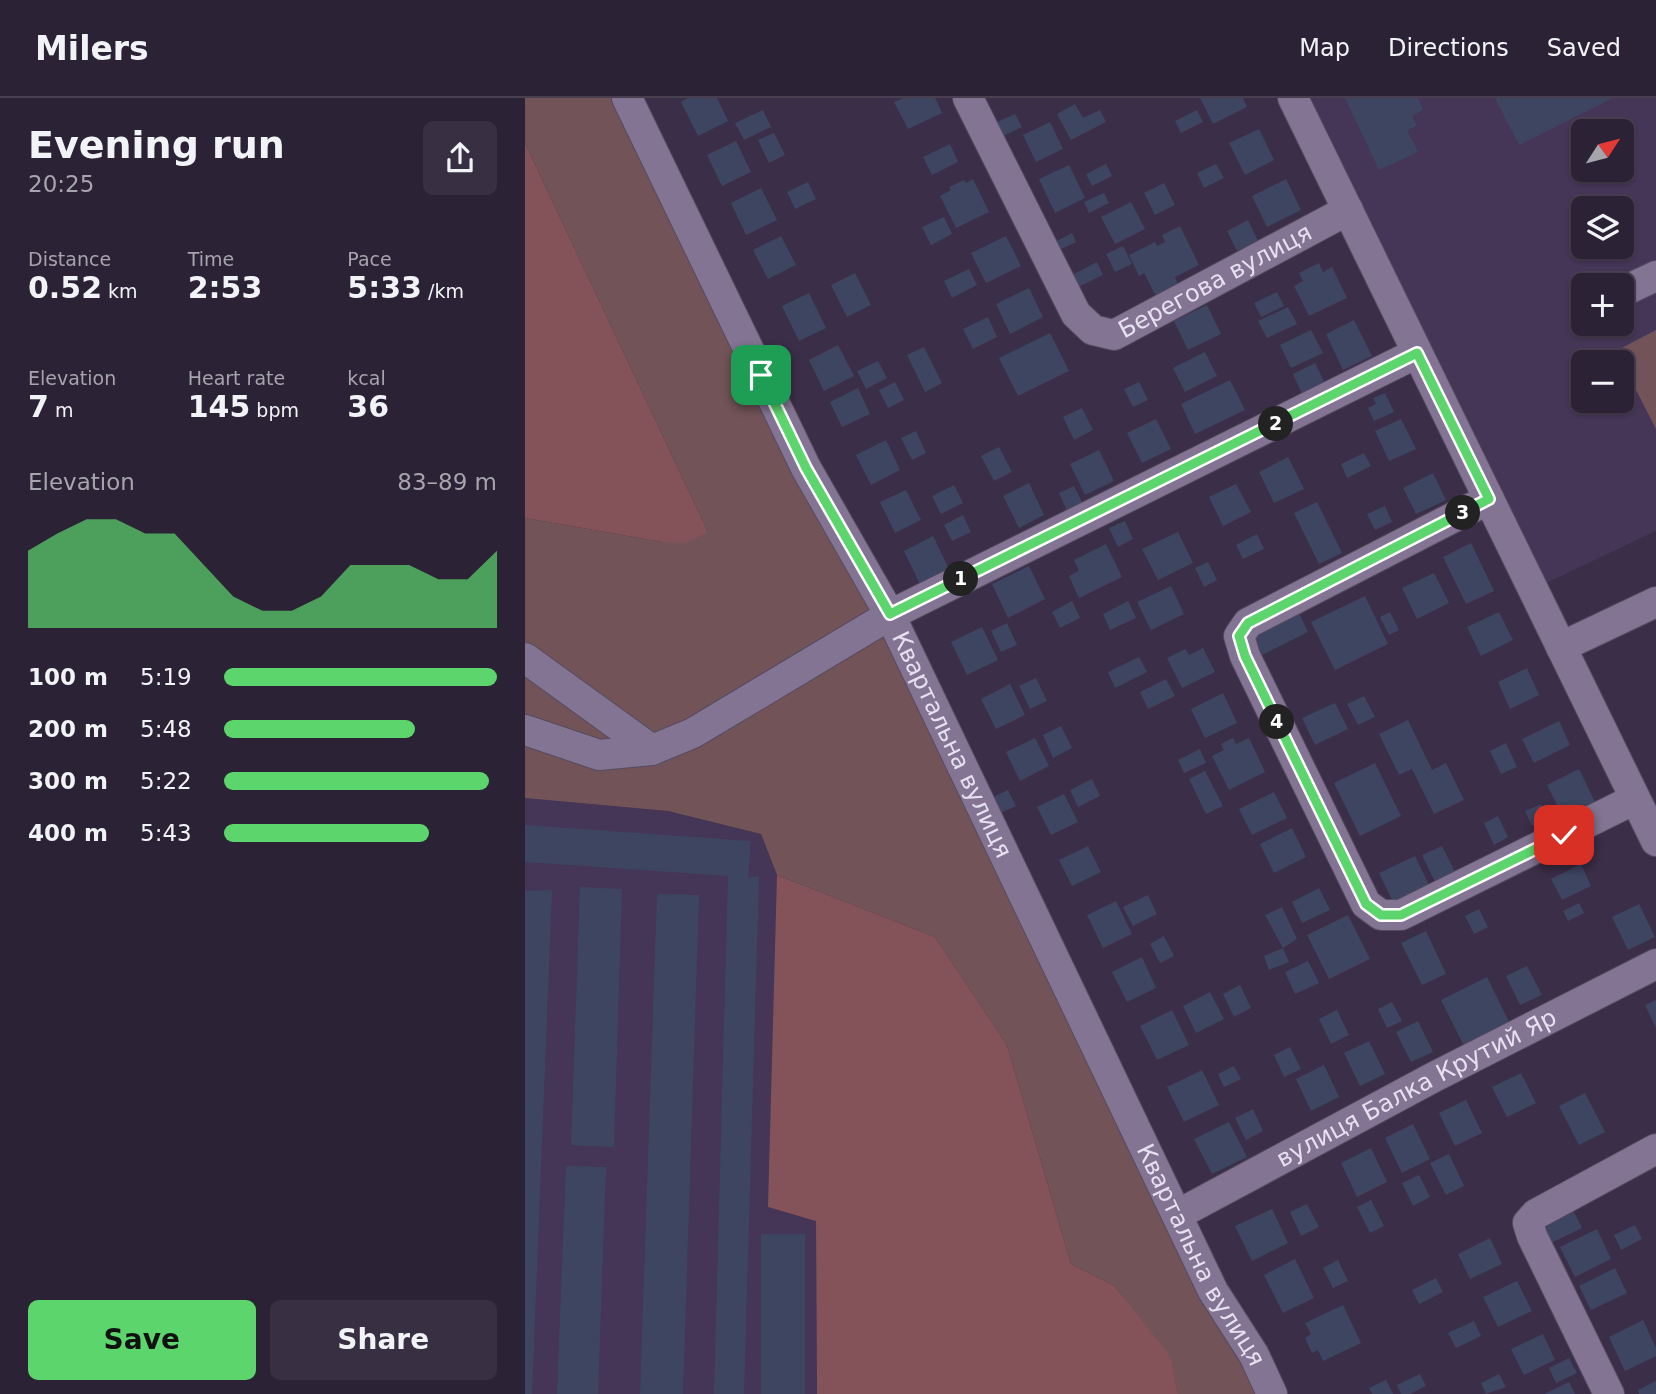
<!DOCTYPE html>
<html lang="en">
<head>
<meta charset="utf-8">
<style>
	:root { --surface:#2c2236; --page:#382f42; --text:#f1f3f6; --muted:#a6a4ad; --line:#483f51; --accent:#5cd56d }
	body { margin:0; font-family:"DejaVu Sans",sans-serif; background:var(--page); color:var(--text); height:100vh; display:flex; flex-direction:column; font-size:26px; white-space:nowrap }
	* { box-sizing:border-box; margin:0 }
	p { font-size:23px; color:var(--muted) }
	.icon { flex:none; width:38px; height:38px; fill:none; stroke:currentColor; stroke-width:2; stroke-linecap:round; stroke-linejoin:round }
	.map { position:relative; flex:1; overflow:hidden }
	.drawer { display:flex; flex-direction:column; background:var(--surface); width:525px }
	.drawer>* { flex:none }
	.needle { width:46px; rotate:54deg }
	.fabs { position:absolute; left:1046px; top:21px; display:grid; gap:14px }
	.fabs a { display:grid; place-items:center; width:63px; height:63px; border-radius:10px; background:var(--surface); box-shadow:0 2px 5px #0004,0 0 0 2px var(--line); font-size:35px }
	.pin { position:absolute; display:grid; place-items:center; width:60px; height:60px; color:#fff; margin:-30px; border-radius:14px; box-shadow:0 4px 10px #0006 }
	.km { position:absolute; width:35px; height:35px; margin:-18px; border-radius:50%; background:#222; color:#fff; font-size:19px; line-height:35px; text-align:center }
	.round { display:grid; place-items:center; flex:none; width:74px; height:74px; border-radius:10px; background:var(--page) }
	.summary { display:flex; align-items:center; justify-content:space-between; height:119px; padding:0 28px }
	h1 { font-size:38px; font-weight:700; line-height:52px }
	.metrics { display:grid; grid-template-columns:repeat(3,1fr); gap:10px; height:119px; padding:7px 28px }
	.metrics div { display:grid; align-content:center }
	.metrics b { font-size:30px; font-weight:700 }
	.metrics small { font-size:19px; font-weight:400 }
	.metrics p { font-size:19px }
	.chart { height:196px; padding:14px 28px }
	.chart p { display:flex; justify-content:space-between }
	.chart svg { width:100%; height:126px; margin-top:7px; fill:var(--accent); opacity:.7 }
	.primary-button { display:flex; gap:14px; margin-top:auto; padding:14px 28px }
	.primary-button a { flex:1; height:80px; border-radius:10px; background:var(--accent); color:#111; font-size:28px; font-weight:700; line-height:80px; text-align:center }
	.primary-button a+a { background:var(--page); color:var(--text) }
	ul { padding:0 28px; list-style:none; font-size:23px }
	li { display:grid; grid-template-columns:112px 84px 1fr; align-items:center; height:52px }
	li i { height:18px; border-radius:9px; background:var(--accent) }
	header { display:flex; align-items:center; gap:42px; box-sizing:border-box; height:98px; padding:0 35px; background:var(--surface); border-bottom:2px solid var(--line) }
	header strong { font-size:33px }
	nav { display:flex; gap:38px; margin-inline-start:auto; font-size:24px }
	main { display:flex; flex:1; min-height:0 }
	.map>svg:first-child { display:block }
</style>
</head>
<body>
<header>
<strong>Milers</strong>
<nav><a>Map</a><a>Directions</a><a>Saved</a></nav>
</header>
<main>
<section class="drawer">
<div class="summary"><div><h1>Evening run</h1><p>20:25</p></div><a class="round"><svg class="icon" aria-label="share" viewBox="0 0 24 24"><path d="M12 15V3M7 8l5-5 5 5M5 13v7h14v-7"/></svg></a></div>
<div class="metrics">
<div><p>Distance</p><b>0.52<small> km</small></b></div>
<div><p>Time</p><b>2:53</b></div>
<div><p>Pace</p><b>5:33<small> /km</small></b></div>
</div>
<div class="metrics">
<div><p>Elevation</p><b>7<small> m</small></b></div>
<div><p>Heart rate</p><b>145<small> bpm</small></b></div>
<div><p>kcal</p><b>36</b></div>
</div>
<div class="chart"><p><span>Elevation</span>83–89 m</p>
<svg viewBox="0 0 160 44" preserveAspectRatio="none"><path d="M0 44V17L10 11L20 6L30 6L40 11L50 11L60 22L70 33L80 38L90 38L100 33L110 22L120 22L130 22L140 27L150 27L160 17V44z"/></svg>
</div>
<ul>
<li><b>100 m</b>5:19<i style="width:100%"></i></li>
<li><b>200 m</b>5:48<i style="width:70%"></i></li>
<li><b>300 m</b>5:22<i style="width:97%"></i></li>
<li><b>400 m</b>5:43<i style="width:75%"></i></li>
</ul>
<div class="primary-button"><a>Save</a><a>Share</a></div>
</section>
<div class="map">
<svg width="1131" height="1296" viewBox="0 0 1131 1296">
	<rect width="100%" height="100%" fill="#3b2e48"/>
	<g fill="#453556" fill-rule="evenodd">
		<path d="M 779,0 L 1131,0 L 1131,433 L 1015,488 ZM 1059,33 L 1097,33 L 1097,72 L 1059,72 ZM 1059,110 L 1097,110 L 1097,149 L 1059,149 ZM 1059,187 L 1097,187 L 1097,226 L 1059,226 ZM 1059,264 L 1097,264 L 1097,303 L 1059,303 Z"/>
		<polygon points="0,700 143,713 236,736 252,777 291,1123 292,1296 0,1296"/>
	</g>
	<g fill="#725458">
		<polygon points="0,0 89,0 347,512 169,629 122,637 0,548 0,420 137,444 183,434 0,45"/>
		<polygon points="1131,232 1131,331 1091,253"/>
		<polygon points="365,517 747,1296 653,1296 645,1259 590,1188 546,1166 482,947 410,839 252,777 236,736 143,713 0,700 0,632 127,652"/>
		<polygon points="0,566 112,652 0,622"/>
	</g>
	<g fill="#84535a">
		<polygon points="0,45 183,434 160,445 137,444 0,420"/>
		<polygon points="252,777 410,839 482,947 546,1166 590,1188 646,1259 653,1296 292,1296 291,1123 243,1109"/>
	</g>
	<g fill="#3e4561">
		<polygon points="163,0 192,0 203,23 173,38 156,4"/>
		<polygon points="378,0 410,0 417,15 383,31 369,4"/>
		<polygon points="675,0 718,0 722,9 688,26"/>
		<polygon points="820,0 893,0 898,12 887,18 892,28 882,32 893,54 854,72"/>
		<polygon points="970,0 1088,0 994,47"/>
		<polygon points="550,6 558,20 575,12 581,24 546,42 532,16"/>
		<polygon points="238,12 246,29 219,42 210,25"/>
		<polygon points="672,12 678,24 656,35 650,23"/>
		<polygon points="490,16 497,29 476,39 470,25"/>
		<polygon points="525,24 538,51 511,64 498,37"/>
		<polygon points="734,31 749,62 720,77 704,45"/>
		<polygon points="249,35 260,57 244,65 233,42"/>
		<polygon points="211,43 226,74 197,88 182,57"/>
		<polygon points="425,46 433,64 407,77 398,59"/>
		<polygon points="581,66 587,78 567,88 561,76"/>
		<polygon points="691,66 699,80 679,90 672,75"/>
		<polygon points="544,67 560,100 530,115 514,81"/>
		<polygon points="448,81 464,114 431,130 415,98 426,92 424,89 439,82 441,85"/>
		<polygon points="761,81 776,112 742,129 727,98"/>
		<polygon points="283,84 291,101 270,111 262,94"/>
		<polygon points="639,85 650,107 630,117 619,95"/>
		<polygon points="236,90 252,122 221,137 206,105"/>
		<polygon points="579,95 584,105 564,115 559,104"/>
		<polygon points="606,104 620,131 590,146 576,119"/>
		<polygon points="419,119 427,136 406,147 397,129"/>
		<polygon points="723,122 733,143 712,153 702,133"/>
		<polygon points="655,128 674,167 650,179 653,187 631,198 619,175 614,178 604,157 630,144 632,148 640,144 637,137"/>
		<polygon points="547,135 551,144 532,153 528,145"/>
		<polygon points="256,138 271,167 243,181 228,152"/>
		<polygon points="481,138 496,168 461,185 446,155"/>
		<polygon points="598,148 607,166 590,174 581,156"/>
		<polygon points="572,164 578,177 549,191 543,179"/>
		<polygon points="794,165 798,174 807,169 822,200 784,218 769,188 778,183 774,175"/>
		<polygon points="444,171 452,187 427,200 419,183"/>
		<polygon points="330,175 346,207 322,219 306,187"/>
		<polygon points="504,190 518,219 485,236 471,206"/>
		<polygon points="752,194 759,208 736,219 729,205"/>
		<polygon points="284,195 301,230 274,243 257,208"/>
		<polygon points="682,207 696,236 663,252 649,223"/>
		<polygon points="763,209 772,226 742,240 733,223"/>
		<polygon points="463,219 472,239 448,251 438,231"/>
		<polygon points="829,222 847,258 818,272 801,236"/>
		<polygon points="786,232 798,255 766,270 755,247"/>
		<polygon points="525,235 544,273 493,298 474,260"/>
		<polygon points="313,247 329,278 299,293 284,262"/>
		<polygon points="399,249 417,285 400,294 382,257"/>
		<polygon points="680,254 692,278 660,294 648,270"/>
		<polygon points="353,263 362,280 341,291 332,273"/>
		<polygon points="790,265 801,287 778,298 768,276"/>
		<polygon points="705,282 720,312 670,336 656,306"/>
		<polygon points="370,284 379,302 363,310 354,292"/>
		<polygon points="614,284 623,302 608,309 599,291"/>
		<polygon points="333,290 345,316 317,329 305,304"/>
		<polygon points="860,295 869,314 849,323 843,310 851,306 848,300"/>
		<polygon points="557,310 568,332 549,342 538,319"/>
		<polygon points="631,321 646,351 617,365 602,335"/>
		<polygon points="876,321 891,351 864,363 850,333"/>
		<polygon points="391,333 401,355 387,362 376,340"/>
		<polygon points="361,342 375,372 346,387 331,357"/>
		<polygon points="474,349 487,374 469,383 456,358"/>
		<polygon points="574,352 589,383 560,397 545,366"/>
		<polygon points="839,355 846,368 822,380 816,366"/>
		<polygon points="763,359 779,391 749,405 734,374"/>
		<polygon points="908,375 921,402 891,416 878,390"/>
		<polygon points="504,385 519,417 494,430 478,398"/>
		<polygon points="711,386 726,414 698,428 684,399"/>
		<polygon points="429,387 438,405 416,416 407,398"/>
		<polygon points="549,388 558,406 542,413 534,395"/>
		<polygon points="381,392 396,422 370,435 355,404"/>
		<polygon points="792,404 817,455 794,466 769,415"/>
		<polygon points="860,408 867,424 850,432 842,416"/>
		<polygon points="438,417 446,434 427,443 419,427"/>
		<polygon points="600,423 608,441 593,449 584,430"/>
		<polygon points="653,434 668,465 633,482 617,451"/>
		<polygon points="732,436 739,451 718,461 711,447"/>
		<polygon points="408,438 424,471 395,486 379,453"/>
		<polygon points="946,445 969,493 941,506 918,459"/>
		<polygon points="581,446 597,479 554,500 544,478 554,473 549,462"/>
		<polygon points="683,464 692,482 679,489 670,470"/>
		<polygon points="504,468 520,501 483,520 467,486"/>
		<polygon points="909,475 924,505 892,521 877,490"/>
		<polygon points="646,488 659,516 626,532 612,504"/>
		<polygon points="840,498 863,546 810,572 786,524"/>
		<polygon points="547,503 555,520 535,530 527,514"/>
		<polygon points="603,503 611,520 585,532 578,516"/>
		<polygon points="865,514 874,532 864,537 855,519"/>
		<polygon points="974,514 988,542 956,558 942,529"/>
		<polygon points="774,515 783,534 737,557 728,538"/>
		<polygon points="482,525 492,547 476,554 466,533"/>
		<polygon points="457,529 473,562 442,577 426,544"/>
		<polygon points="678,550 690,574 657,590 642,560 660,551 664,557"/>
		<polygon points="614,559 622,574 590,590 583,574"/>
		<polygon points="1002,570 1014,597 985,611 973,584"/>
		<polygon points="511,580 522,603 505,611 494,588"/>
		<polygon points="641,581 650,598 623,611 615,594"/>
		<polygon points="485,586 500,617 471,631 456,601"/>
		<polygon points="698,595 712,625 680,640 666,611"/>
		<polygon points="839,598 850,619 833,627 822,606"/>
		<polygon points="810,605 823,631 790,647 777,620"/>
		<polygon points="883,622 907,672 921,665 939,702 909,716 887,671 874,677 854,636"/>
		<polygon points="1034,623 1045,647 1009,665 997,641"/>
		<polygon points="536,628 547,650 528,660 518,637"/>
		<polygon points="510,640 524,668 495,683 481,654"/>
		<polygon points="708,640 711,646 724,640 740,674 704,692 687,658 699,652 696,646"/>
		<polygon points="981,645 992,669 976,676 965,653"/>
		<polygon points="675,651 681,665 659,675 653,662"/>
		<polygon points="850,665 876,718 835,738 809,685"/>
		<polygon points="1054,671 1072,708 1040,723 1022,687"/>
		<polygon points="680,673 698,708 681,716 664,681"/>
		<polygon points="567,681 575,698 553,709 545,692"/>
		<polygon points="483,692 491,708 471,717 464,701"/>
		<polygon points="749,694 762,720 727,737 714,711"/>
		<polygon points="539,696 553,724 526,737 512,709"/>
		<polygon points="1016,706 1023,720 1007,728 1000,713"/>
		<polygon points="973,718 983,739 969,747 959,725"/>
		<polygon points="0,727 226,743 223,780 234,778 219,1296 189,1296 203,778 0,764"/>
		<polygon points="767,730 781,759 749,775 735,746"/>
		<polygon points="563,748 576,774 547,788 534,762"/>
		<polygon points="917,748 930,774 910,784 897,757"/>
		<polygon points="890,758 905,789 869,806 854,775"/>
		<polygon points="1056,766 1066,788 1037,802 1026,781"/>
		<polygon points="55,789 97,791 89,1049 46,1047"/>
		<polygon points="794,790 805,812 777,825 767,804"/>
		<polygon points="27,792 7,1296 0,1296 0,793"/>
		<polygon points="132,796 174,797 158,1296 115,1296"/>
		<polygon points="623,797 632,816 608,828 598,809"/>
		<polygon points="591,803 607,836 578,850 562,817"/>
		<polygon points="1054,805 1059,815 1043,823 1038,813"/>
		<polygon points="1114,806 1130,839 1103,852 1087,819"/>
		<polygon points="757,809 772,841 758,850 764,864 744,872 739,858 758,850 740,817"/>
		<polygon points="954,811 963,829 949,836 940,818"/>
		<polygon points="823,817 845,861 804,881 782,837"/>
		<polygon points="901,833 921,876 897,887 876,845"/>
		<polygon points="639,838 649,858 635,865 625,846"/>
		<polygon points="617,859 631,890 602,904 587,874"/>
		<polygon points="783,863 794,885 770,896 760,874"/>
		<polygon points="1002,868 1017,897 995,907 981,878"/>
		<polygon points="962,879 986,928 940,950 916,902"/>
		<polygon points="715,887 726,910 709,919 698,896"/>
		<polygon points="685,894 699,921 671,935 658,908"/>
		<polygon points="1131,902 1131,930 1120,907"/>
		<polygon points="867,904 877,923 862,930 853,911"/>
		<polygon points="647,912 664,947 632,962 615,928"/>
		<polygon points="812,912 824,937 806,946 794,921"/>
		<polygon points="893,923 908,954 886,964 871,934"/>
		<polygon points="844,943 860,976 835,988 819,955"/>
		<polygon points="765,949 776,971 759,979 749,957"/>
		<polygon points="799,967 814,999 786,1013 771,981"/>
		<polygon points="709,968 716,981 699,989 693,976"/>
		<polygon points="677,972 694,1007 659,1024 642,989"/>
		<polygon points="996,975 1011,1005 982,1019 967,989"/>
		<polygon points="1060,995 1080,1034 1054,1047 1034,1008"/>
		<polygon points="941,1002 957,1035 930,1048 914,1015"/>
		<polygon points="728,1011 738,1033 721,1042 710,1020"/>
		<polygon points="704,1024 722,1059 687,1076 669,1041"/>
		<polygon points="888,1026 905,1061 877,1075 860,1040"/>
		<polygon points="846,1050 862,1084 832,1099 816,1065"/>
		<polygon points="924,1056 939,1088 921,1097 905,1065"/>
		<polygon points="41,1068 81,1069 73,1296 32,1296"/>
		<polygon points="894,1077 905,1099 888,1108 877,1085"/>
		<polygon points="846,1102 859,1128 845,1135 832,1109"/>
		<polygon points="782,1106 794,1129 776,1138 765,1114"/>
		<polygon points="747,1111 763,1145 727,1163 710,1128"/>
		<polygon points="1048,1112 1057,1130 1024,1146 1015,1128"/>
		<polygon points="1110,1127 1117,1141 1096,1152 1089,1137"/>
		<polygon points="1072,1131 1086,1161 1050,1179 1035,1149"/>
		<rect x="236" y="1136" width="44" height="160"/>
		<polygon points="965,1140 977,1166 945,1181 933,1156"/>
		<polygon points="770,1161 789,1200 758,1215 739,1177"/>
		<polygon points="813,1162 823,1183 808,1190 798,1170"/>
		<polygon points="1090,1170 1102,1195 1066,1212 1054,1188"/>
		<polygon points="911,1180 918,1194 894,1206 887,1192"/>
		<polygon points="992,1183 1007,1213 973,1229 958,1199"/>
		<polygon points="818,1207 836,1245 798,1263 793,1252 787,1255 780,1240 786,1236 780,1225"/>
		<polygon points="1118,1222 1131,1250 1131,1258 1100,1273 1084,1239"/>
		<polygon points="949,1223 956,1238 931,1250 923,1235"/>
		<polygon points="1018,1236 1030,1262 999,1277 986,1251"/>
		<polygon points="1044,1260 1052,1275 1031,1285 1024,1270"/>
		<polygon points="895,1276 901,1288 885,1296 876,1296 872,1287"/>
		<polygon points="974,1276 981,1289 961,1296 956,1285"/>
		<polygon points="861,1282 868,1296 847,1296 844,1290"/>
		<polygon points="1131,1283 1131,1296 1114,1296 1113,1292"/>
		<polygon points="1044,1284 1050,1296 1019,1296"/>
	</g>
	<g fill="none" stroke-linecap="round" stroke-linejoin="round">
		<g stroke="#554b61" stroke-width="32">
			<g id="minor">
				<path id="s1" d="M 102,0 L 281,370 L 365,517 L 688,1193 L 729,1257 L 747,1296"/>
				<path id="s2" d="M 443,0 L 551,216 L 568,232 L 589,237 L 823,112"/>
				<polyline points="768,0 1131,743"/>
				<polyline points="1097,194 1131,178"/>
				<polyline points="964,401 723,525 714,538 720,558 841,806 856,817 876,817 1110,701"/>
				<polyline points="1036,549 1131,504"/>
				<polyline points="0,560 127,652"/>
				<polyline points="0,632 74,657 127,652 168,635 365,517 892,255"/>
				<path id="s3" d="M 652,1117 L 909,979 L 1131,866"/>
				<polyline points="1084,1296 1007,1138 1003,1125 1011,1116 1131,1051"/>
			</g>
		</g>
		<use href="#minor" stroke="#827492" stroke-width="30"/>
	</g>
	<g fill="none" stroke-linecap="round" stroke-linejoin="round">
		<g stroke="#fff" stroke-width="14">
			<polyline id="route" points="236,277 281,370 365,516 892,255 964,401 723,525 714,538 720,558 841,806 856,817 876,817 1039,737"/>
		</g>
		<use href="#route" stroke="#5cd56d" stroke-width="9"/>
	</g>
	<g text-anchor="middle" dominant-baseline="central" stroke-width="5" stroke-linejoin="round" paint-order="stroke">
		<g font-size="24" fill="#e7e0f1" stroke="#1f1925">
			<text stroke="none"><textPath href="#s2" startOffset="401">Берегова вулиця</textPath></text>
			<text stroke="none"><textPath href="#s1" startOffset="724">Квартальна вулиця</textPath></text>
			<text stroke="none"><textPath href="#s3" startOffset="271">вулиця Балка Крутий Яр</textPath></text>
			<text stroke="none"><textPath href="#s1" startOffset="1292">Квартальна вулиця</textPath></text>
		</g>
	</g>
</svg>
<div class="fabs">
<a><svg class="needle" viewBox="-14 -14 28 28"><path d="M0-13l5 13h-10z" fill="#e53935"/><path d="M0 13l5-13h-10z" fill="#a6a4ad"/></svg></a>
<a><svg class="icon" aria-label="layers" viewBox="0 0 24 24"><path d="M12 4l9 5-9 5-9-5zM3 14l9 5 9-5"/></svg></a>
<a>+</a>
<a>−</a>
</div>
<div class="pin" style="left:236px;top:277px;background:#1e9e55"><svg class="icon" aria-label="arrive" viewBox="0 0 24 24"><path d="M6 21V4h12l-3 4 3 4H6"/></svg></div>
<div class="pin" style="left:1039px;top:737px;background:#d93025"><svg class="icon" aria-label="check" viewBox="0 0 24 24"><path d="M5 12l5 5 9-10"/></svg></div>
<b class="km" style="left:436px;top:481px">1</b>
<b class="km" style="left:751px;top:326px">2</b>
<b class="km" style="left:938px;top:415px">3</b>
<b class="km" style="left:752px;top:624px">4</b>
</div>
</main>
</body>
</html>
